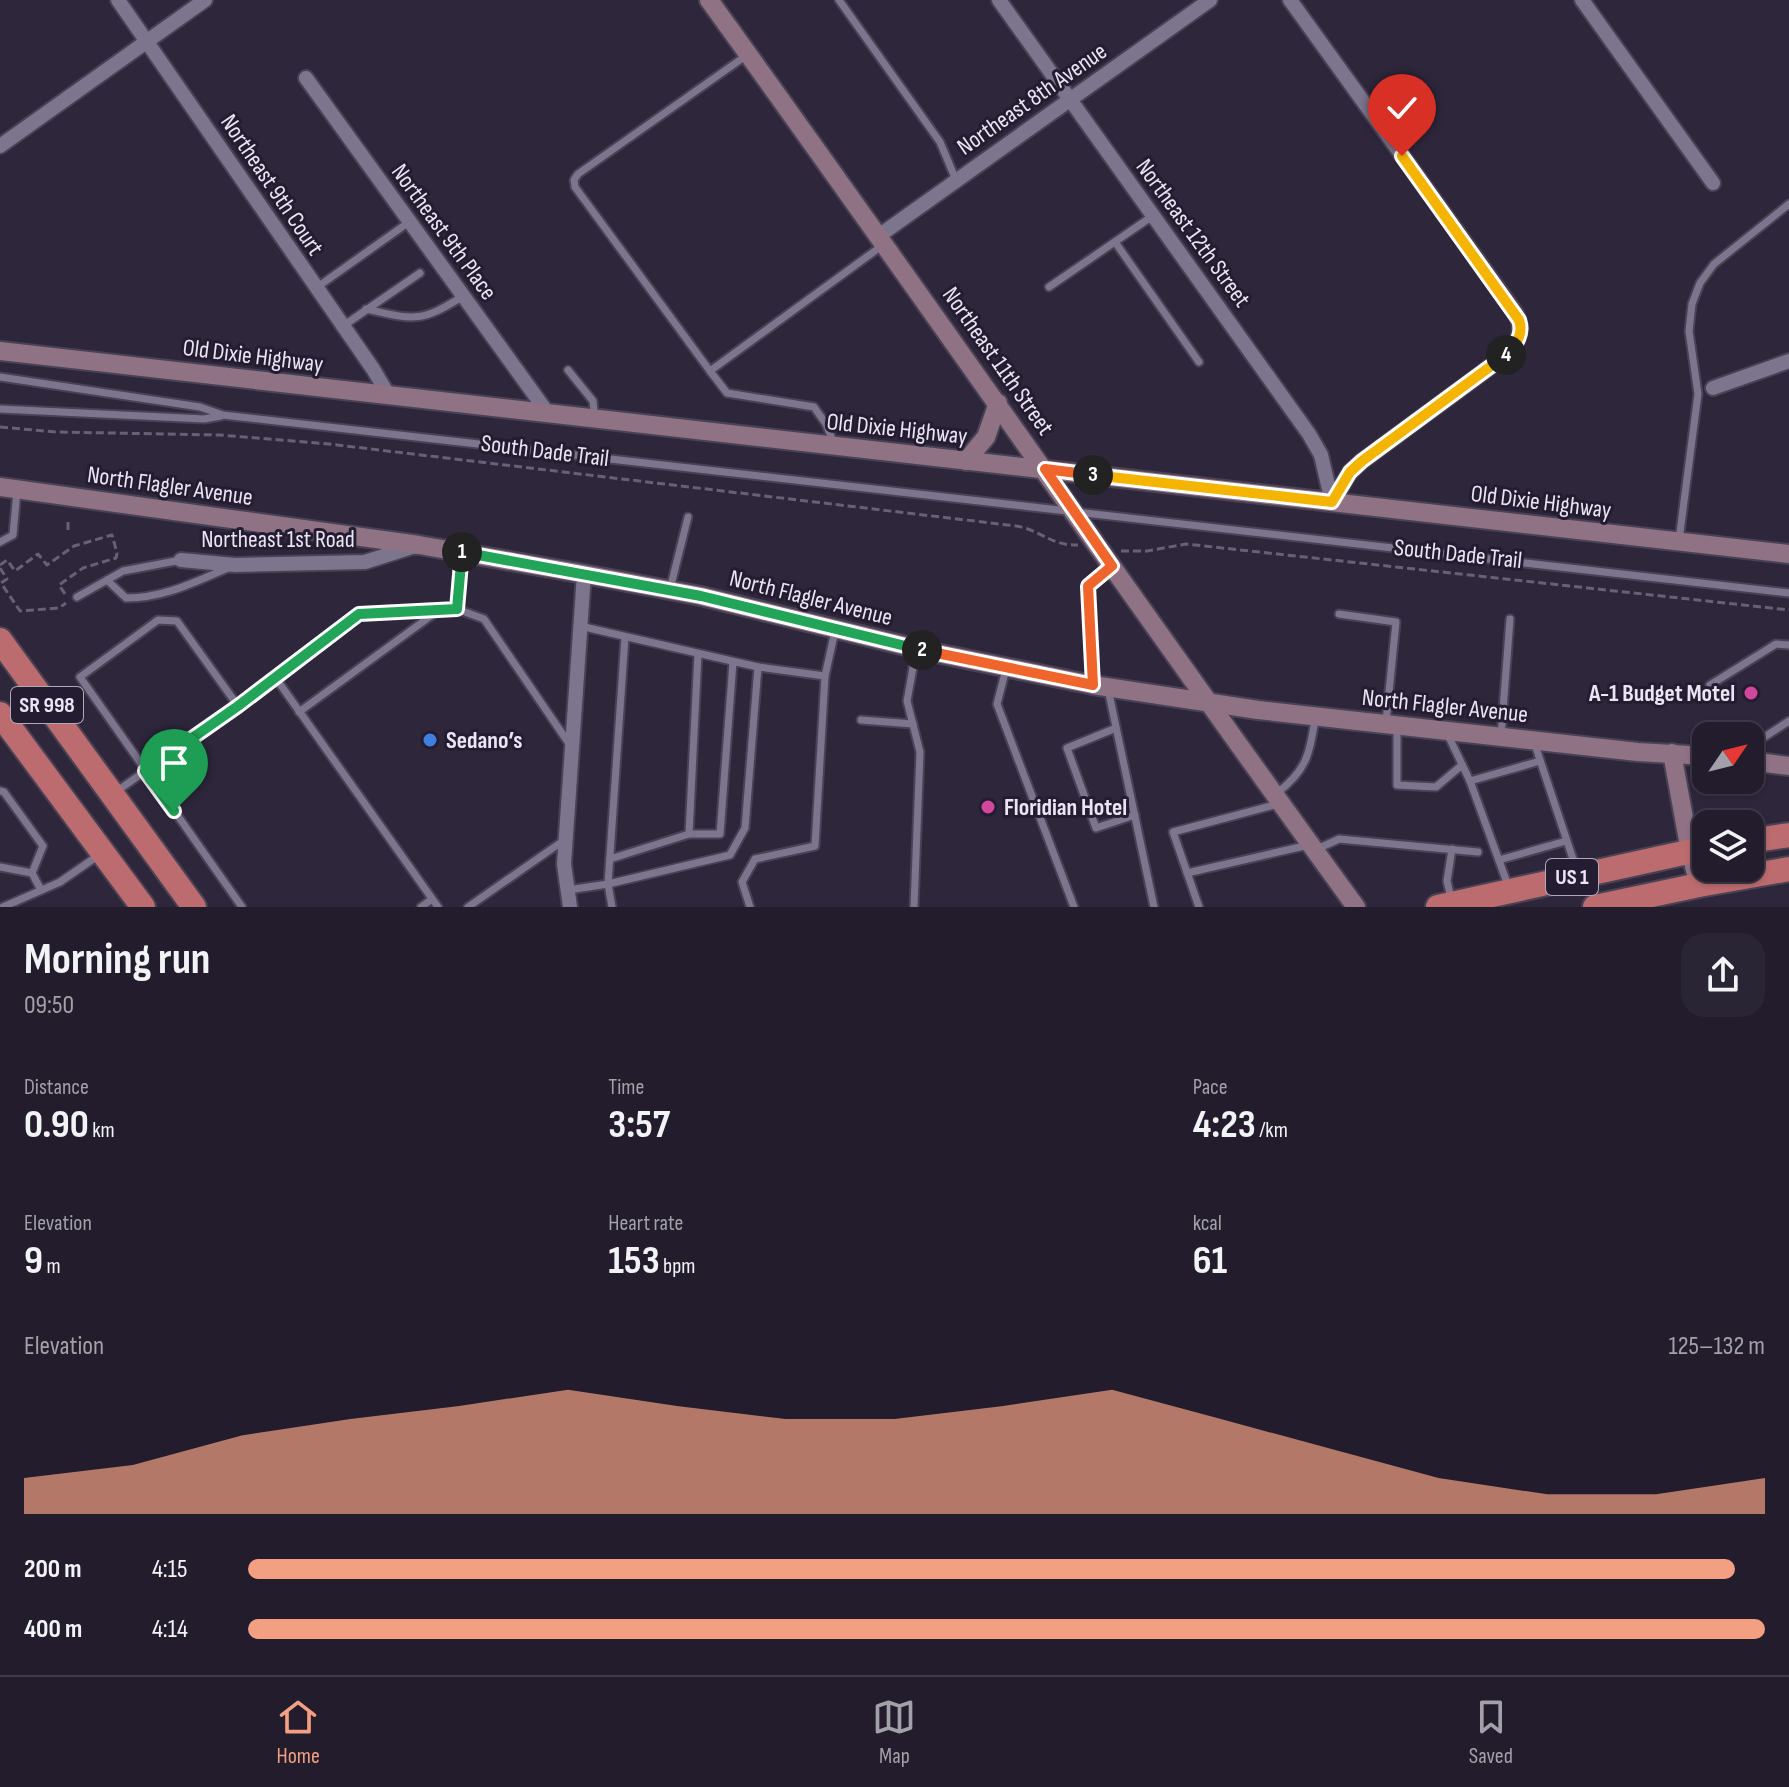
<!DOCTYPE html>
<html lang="en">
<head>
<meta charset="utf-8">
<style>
	:root { --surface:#221c2c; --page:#2a2534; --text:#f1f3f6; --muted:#a2a1a9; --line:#3f3a48; --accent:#f39f82 }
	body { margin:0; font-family:"Sofia Sans Condensed",sans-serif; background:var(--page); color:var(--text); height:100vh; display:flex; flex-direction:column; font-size:30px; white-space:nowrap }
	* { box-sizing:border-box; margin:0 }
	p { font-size:26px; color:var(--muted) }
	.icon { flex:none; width:44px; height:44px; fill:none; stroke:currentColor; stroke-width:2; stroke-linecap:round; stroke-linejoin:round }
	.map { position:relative; height:907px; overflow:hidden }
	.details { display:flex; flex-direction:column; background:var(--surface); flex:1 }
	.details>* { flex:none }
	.needle { width:52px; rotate:55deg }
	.buttons { position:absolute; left:1692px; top:722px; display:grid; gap:16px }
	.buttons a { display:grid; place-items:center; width:72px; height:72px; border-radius:16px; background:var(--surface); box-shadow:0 2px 6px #0004,0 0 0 2px var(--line); font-size:40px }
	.pin { position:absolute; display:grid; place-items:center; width:68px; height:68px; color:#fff; margin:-82px -34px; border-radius:50% 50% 50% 0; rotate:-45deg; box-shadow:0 0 8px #0007 }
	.pin .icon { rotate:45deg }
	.km { position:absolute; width:40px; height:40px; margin:-20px; border-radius:50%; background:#222; color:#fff; font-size:22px; line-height:40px; text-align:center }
	.round { display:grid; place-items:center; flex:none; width:84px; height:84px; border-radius:24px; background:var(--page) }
	.headline { display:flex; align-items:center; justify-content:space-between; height:136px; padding:0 24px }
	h1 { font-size:44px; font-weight:700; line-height:60px }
	.metrics { display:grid; grid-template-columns:repeat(3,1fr); gap:12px; height:136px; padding:8px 24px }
	.metrics div { display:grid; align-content:center }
	.metrics b { font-size:40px; font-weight:700 }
	.metrics small { font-size:22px; font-weight:400 }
	.metrics p { font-size:22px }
	.chart { height:224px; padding:16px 24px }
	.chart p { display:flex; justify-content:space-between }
	.chart svg { width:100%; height:144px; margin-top:8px; fill:var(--accent); opacity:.7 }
	ul { padding:0 24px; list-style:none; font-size:26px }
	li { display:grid; grid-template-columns:128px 96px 1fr; align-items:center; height:60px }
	li i { height:20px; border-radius:10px; background:var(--accent) }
	.menu { display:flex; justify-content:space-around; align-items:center; height:112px; border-top:2px solid var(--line); background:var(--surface); font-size:22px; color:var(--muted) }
	.menu a { display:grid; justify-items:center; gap:4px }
	.menu .on { color:var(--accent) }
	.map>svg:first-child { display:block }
</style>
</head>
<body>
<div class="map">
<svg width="1789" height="907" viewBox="0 0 1789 907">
	<rect width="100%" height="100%" fill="#2e263b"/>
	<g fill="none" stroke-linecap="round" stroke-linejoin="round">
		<g stroke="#494254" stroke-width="11">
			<g id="lane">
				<polyline points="839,0 940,142 956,180"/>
				<polyline points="747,55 578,174 574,180 575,187 710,371 883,245"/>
				<polyline points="1115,242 1199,362"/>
				<polyline points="1049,287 1154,215"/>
				<polyline points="316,288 409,222"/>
				<path d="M 366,309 C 414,320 421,323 463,296"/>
				<polyline points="343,326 420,273"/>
				<polyline points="568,370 593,401 595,419"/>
				<polyline points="710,371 727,393 814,407 826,424 834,444"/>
				<polyline points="0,377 200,407 223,415 1789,593"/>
				<polyline points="0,409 204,419 221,416"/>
				<polyline points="1679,540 1698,394 1689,331 1692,304 1700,283 1714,264 1789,204"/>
				<polyline points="0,542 13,535 17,491"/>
				<path d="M 107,580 L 126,598 C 164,598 195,582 228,568"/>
				<polyline points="670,589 688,517"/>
				<polyline points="77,597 123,571 181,560"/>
				<polyline points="457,609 484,619 570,745"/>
				<polyline points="1339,614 1396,622 1386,722"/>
				<polyline points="580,626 758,667"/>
				<polyline points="1006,669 997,704 1074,907"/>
				<polyline points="275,677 438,907"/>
				<polyline points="1093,683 1088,586 1111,566"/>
				<polyline points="1710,685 1776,644 1789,645"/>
				<polyline points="1108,689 1154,907"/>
				<polyline points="238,706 359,614 457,609 461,554"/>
				<polyline points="299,712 439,610"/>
				<polyline points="861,720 913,724"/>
				<polyline points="1397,727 1397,785 1436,787 1462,765"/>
				<polyline points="1116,728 1067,748 1096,828 1135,815"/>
				<polyline points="1447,733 1470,781 1540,761"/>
				<polyline points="1501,736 1510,619"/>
				<polyline points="1763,738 1789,721"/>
				<polyline points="1534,742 1577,871"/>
				<polyline points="1470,781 1509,888"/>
				<polyline points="0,791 4,792 43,846 32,873 41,890"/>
				<polyline points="117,791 238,706 177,621 158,620 80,677 242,907"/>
				<path d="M 1277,793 C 1306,771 1310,754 1315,719"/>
				<polyline points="689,834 720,834 733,662"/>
				<polyline points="1315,850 1339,839 1478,852"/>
				<polyline points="610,859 689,834 698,654"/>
				<polyline points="1499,860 1566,841"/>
				<polyline points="0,867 32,873"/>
				<polyline points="1187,873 1309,845"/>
				<polyline points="568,890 608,884 730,855 745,828 758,667 825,676 835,631"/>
				<polyline points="1451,898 1447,881 1452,849"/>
				<polyline points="3,907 60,882 99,855"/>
				<polyline points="421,907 432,899"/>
				<polyline points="468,907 563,841"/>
				<polyline points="612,907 608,884 625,637"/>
				<polyline points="750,907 742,882 755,859 815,846 825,676"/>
				<polyline points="914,907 920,752 907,701 916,651"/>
				<polyline points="1199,907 1173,832 1278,804"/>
			</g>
		</g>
		<g stroke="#494254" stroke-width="18">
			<g id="street">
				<polyline points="118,0 373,369 389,396"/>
				<polyline points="999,0 1309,434 1321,455 1332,502"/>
				<path d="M 1290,0 L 1515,312 C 1526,332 1517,345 1501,359 L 1362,461 L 1350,472 L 1332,502"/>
				<polyline points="1582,0 1713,183"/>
				<polyline points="306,78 547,412"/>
				<polyline points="0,146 205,0"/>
				<polyline points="880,235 1210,0"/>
				<polyline points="1713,388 1789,361"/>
				<polyline points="181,560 235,565 365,562 415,546"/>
				<polyline points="570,907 564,864 584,574"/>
			</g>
		</g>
		<g stroke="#494254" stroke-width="22">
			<g id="secondary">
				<path d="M 709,0 C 927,301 1137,607 1356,907"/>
				<polyline points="0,351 1789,554"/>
				<polyline points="966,461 986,437 998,403"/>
				<polyline points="0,487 419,545 584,574 701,596 922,650 1093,685 1258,710 1638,752 1706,756"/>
				<polyline points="1672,753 1690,851 1699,885"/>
				<polyline points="1750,761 1789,766"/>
			</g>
		</g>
		<g stroke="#494254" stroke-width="28">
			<g id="highway">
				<polyline points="0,640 194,907"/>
				<polyline points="0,714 143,907"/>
				<polyline points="1750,841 1789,835"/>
				<polyline points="1438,907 1706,848"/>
				<polyline points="1595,907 1699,885 1789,869"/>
			</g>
		</g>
		<g stroke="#686174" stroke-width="3" stroke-dasharray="8 4" stroke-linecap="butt">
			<path d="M 0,427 L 56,432 L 220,435 L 329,444 L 1016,526 C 1041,530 1051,546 1078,545"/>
			<polyline points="68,530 68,518"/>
			<polyline points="1121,551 1147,551 1186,544 1789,610"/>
			<polyline points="0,565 7,560 15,571 38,554 47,565 74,546 112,535 117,553 116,558 83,568 59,585 65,594"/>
			<polyline points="0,568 7,579 1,583 20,611 59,608 66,603"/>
		</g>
		<use href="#lane" stroke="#7d758e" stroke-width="7"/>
		<use href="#street" stroke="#7d758e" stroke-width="14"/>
		<use href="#secondary" stroke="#907285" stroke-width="18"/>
		<use href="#highway" stroke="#bc6b6f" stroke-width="24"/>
	</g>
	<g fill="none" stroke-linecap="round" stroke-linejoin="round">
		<g stroke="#fff" stroke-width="16">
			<polyline id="split-1" points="174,811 145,771 238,706 359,614 457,609 462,552"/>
		</g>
		<g stroke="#fff" stroke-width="16">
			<polyline id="split-2" points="462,552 701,596 922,650"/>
		</g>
		<g stroke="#fff" stroke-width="16">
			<polyline id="split-3" points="922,650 1093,685 1088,586 1112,566 1045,469 1093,475"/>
		</g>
		<g stroke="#fff" stroke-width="16">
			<polyline id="split-4" points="1093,475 1332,502 1350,472 1362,461 1506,355"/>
		</g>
		<g stroke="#fff" stroke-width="16">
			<path id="split-5" d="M 1402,156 L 1519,320 C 1524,334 1516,345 1506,355"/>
		</g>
		<use href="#split-1" stroke="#22a559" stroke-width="10"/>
		<use href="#split-2" stroke="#22a559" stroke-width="10"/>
		<use href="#split-3" stroke="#f0652b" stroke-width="10"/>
		<use href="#split-4" stroke="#f5b400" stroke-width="10"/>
		<use href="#split-5" stroke="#f5b400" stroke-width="10"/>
	</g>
	<g fill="#d1479c" stroke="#241d31" stroke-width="3">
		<circle cx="1751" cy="693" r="8"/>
		<circle cx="988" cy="807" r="8"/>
	</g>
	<circle fill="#3f7fe0" stroke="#241d31" stroke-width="3" cx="430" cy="740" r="8"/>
	<g text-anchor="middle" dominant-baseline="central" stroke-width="6" stroke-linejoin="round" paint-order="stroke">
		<g fill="#241d31" stroke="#afa9b9" stroke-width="2">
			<rect x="11" y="687" width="72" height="36" rx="6"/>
			<rect x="1546" y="859" width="52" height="36" rx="6"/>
		</g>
		<g font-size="22" font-weight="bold" fill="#eae5f3">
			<text x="47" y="705">SR 998</text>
			<text x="1572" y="877">US 1</text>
		</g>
		<g font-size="24" fill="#eae5f3" stroke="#241d31">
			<text transform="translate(1032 99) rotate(-35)">Northeast 8th Avenue</text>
			<text transform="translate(272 185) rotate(56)">Northeast 9th Court</text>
			<text transform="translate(444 232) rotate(54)">Northeast 9th Place</text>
			<text transform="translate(1193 233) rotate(54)">Northeast 12th Street</text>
			<text transform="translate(253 356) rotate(7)">Old Dixie Highway</text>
			<text transform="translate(998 361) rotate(55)">Northeast 11th Street</text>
			<text transform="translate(897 429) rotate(6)">Old Dixie Highway</text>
			<text transform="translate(545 451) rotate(7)">South Dade Trail</text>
			<text transform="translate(170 486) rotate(8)">North Flagler Avenue</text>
			<text transform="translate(1541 502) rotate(7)">Old Dixie Highway</text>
			<text x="278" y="539">Northeast 1st Road</text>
			<text transform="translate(1458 554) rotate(6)">South Dade Trail</text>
			<text transform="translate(811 598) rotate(14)">North Flagler Avenue</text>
			<text transform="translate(1445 706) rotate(6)">North Flagler Avenue</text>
		</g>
		<g font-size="24" font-weight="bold" fill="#eae5f3" stroke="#241d31" text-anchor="start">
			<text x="1735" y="693" text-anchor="end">A-1 Budget Motel</text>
			<text x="446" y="740">Sedano’s</text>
			<text x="1004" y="807">Floridian Hotel</text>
		</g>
	</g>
</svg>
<div class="buttons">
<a><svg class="needle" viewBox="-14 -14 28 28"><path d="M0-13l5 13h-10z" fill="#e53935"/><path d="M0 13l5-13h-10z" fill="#a2a1a9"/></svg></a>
<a><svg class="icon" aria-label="layers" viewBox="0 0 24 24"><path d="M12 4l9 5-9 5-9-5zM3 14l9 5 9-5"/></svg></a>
</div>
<div class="pin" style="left:174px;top:811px;background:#1e9e55"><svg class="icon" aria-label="arrive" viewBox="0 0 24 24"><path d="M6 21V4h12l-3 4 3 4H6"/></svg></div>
<div class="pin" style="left:1402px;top:156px;background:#d93025"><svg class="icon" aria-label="check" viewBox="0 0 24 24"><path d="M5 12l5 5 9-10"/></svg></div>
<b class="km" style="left:462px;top:552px">1</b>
<b class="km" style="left:922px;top:650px">2</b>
<b class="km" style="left:1093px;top:475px">3</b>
<b class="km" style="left:1506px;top:355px">4</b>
</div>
<section class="details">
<div class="headline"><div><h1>Morning run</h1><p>09:50</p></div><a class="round"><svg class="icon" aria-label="share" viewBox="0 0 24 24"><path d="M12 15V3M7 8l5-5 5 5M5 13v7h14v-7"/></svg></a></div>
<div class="metrics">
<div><p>Distance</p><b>0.90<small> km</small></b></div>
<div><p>Time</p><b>3:57</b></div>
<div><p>Pace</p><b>4:23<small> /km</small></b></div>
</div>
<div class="metrics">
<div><p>Elevation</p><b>9<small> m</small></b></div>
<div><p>Heart rate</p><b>153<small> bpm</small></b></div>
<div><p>kcal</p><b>61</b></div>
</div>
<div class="chart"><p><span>Elevation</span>125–132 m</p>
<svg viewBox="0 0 160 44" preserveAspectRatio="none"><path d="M0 44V33L10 29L20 20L30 15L40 11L50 6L60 11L70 15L80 15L90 11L100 6L110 15L120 24L130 33L140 38L150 38L160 33V44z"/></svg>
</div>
<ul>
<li><b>200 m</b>4:15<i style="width:98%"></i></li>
<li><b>400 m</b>4:14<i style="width:100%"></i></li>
</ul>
</section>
<nav class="menu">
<a class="on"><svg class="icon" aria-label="home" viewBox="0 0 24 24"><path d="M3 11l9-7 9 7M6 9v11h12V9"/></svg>Home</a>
<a><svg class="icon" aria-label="map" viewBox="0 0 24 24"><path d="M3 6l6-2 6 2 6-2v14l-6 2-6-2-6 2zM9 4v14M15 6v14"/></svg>Map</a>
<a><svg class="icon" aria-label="saved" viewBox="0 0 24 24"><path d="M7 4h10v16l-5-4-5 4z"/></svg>Saved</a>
</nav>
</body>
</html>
